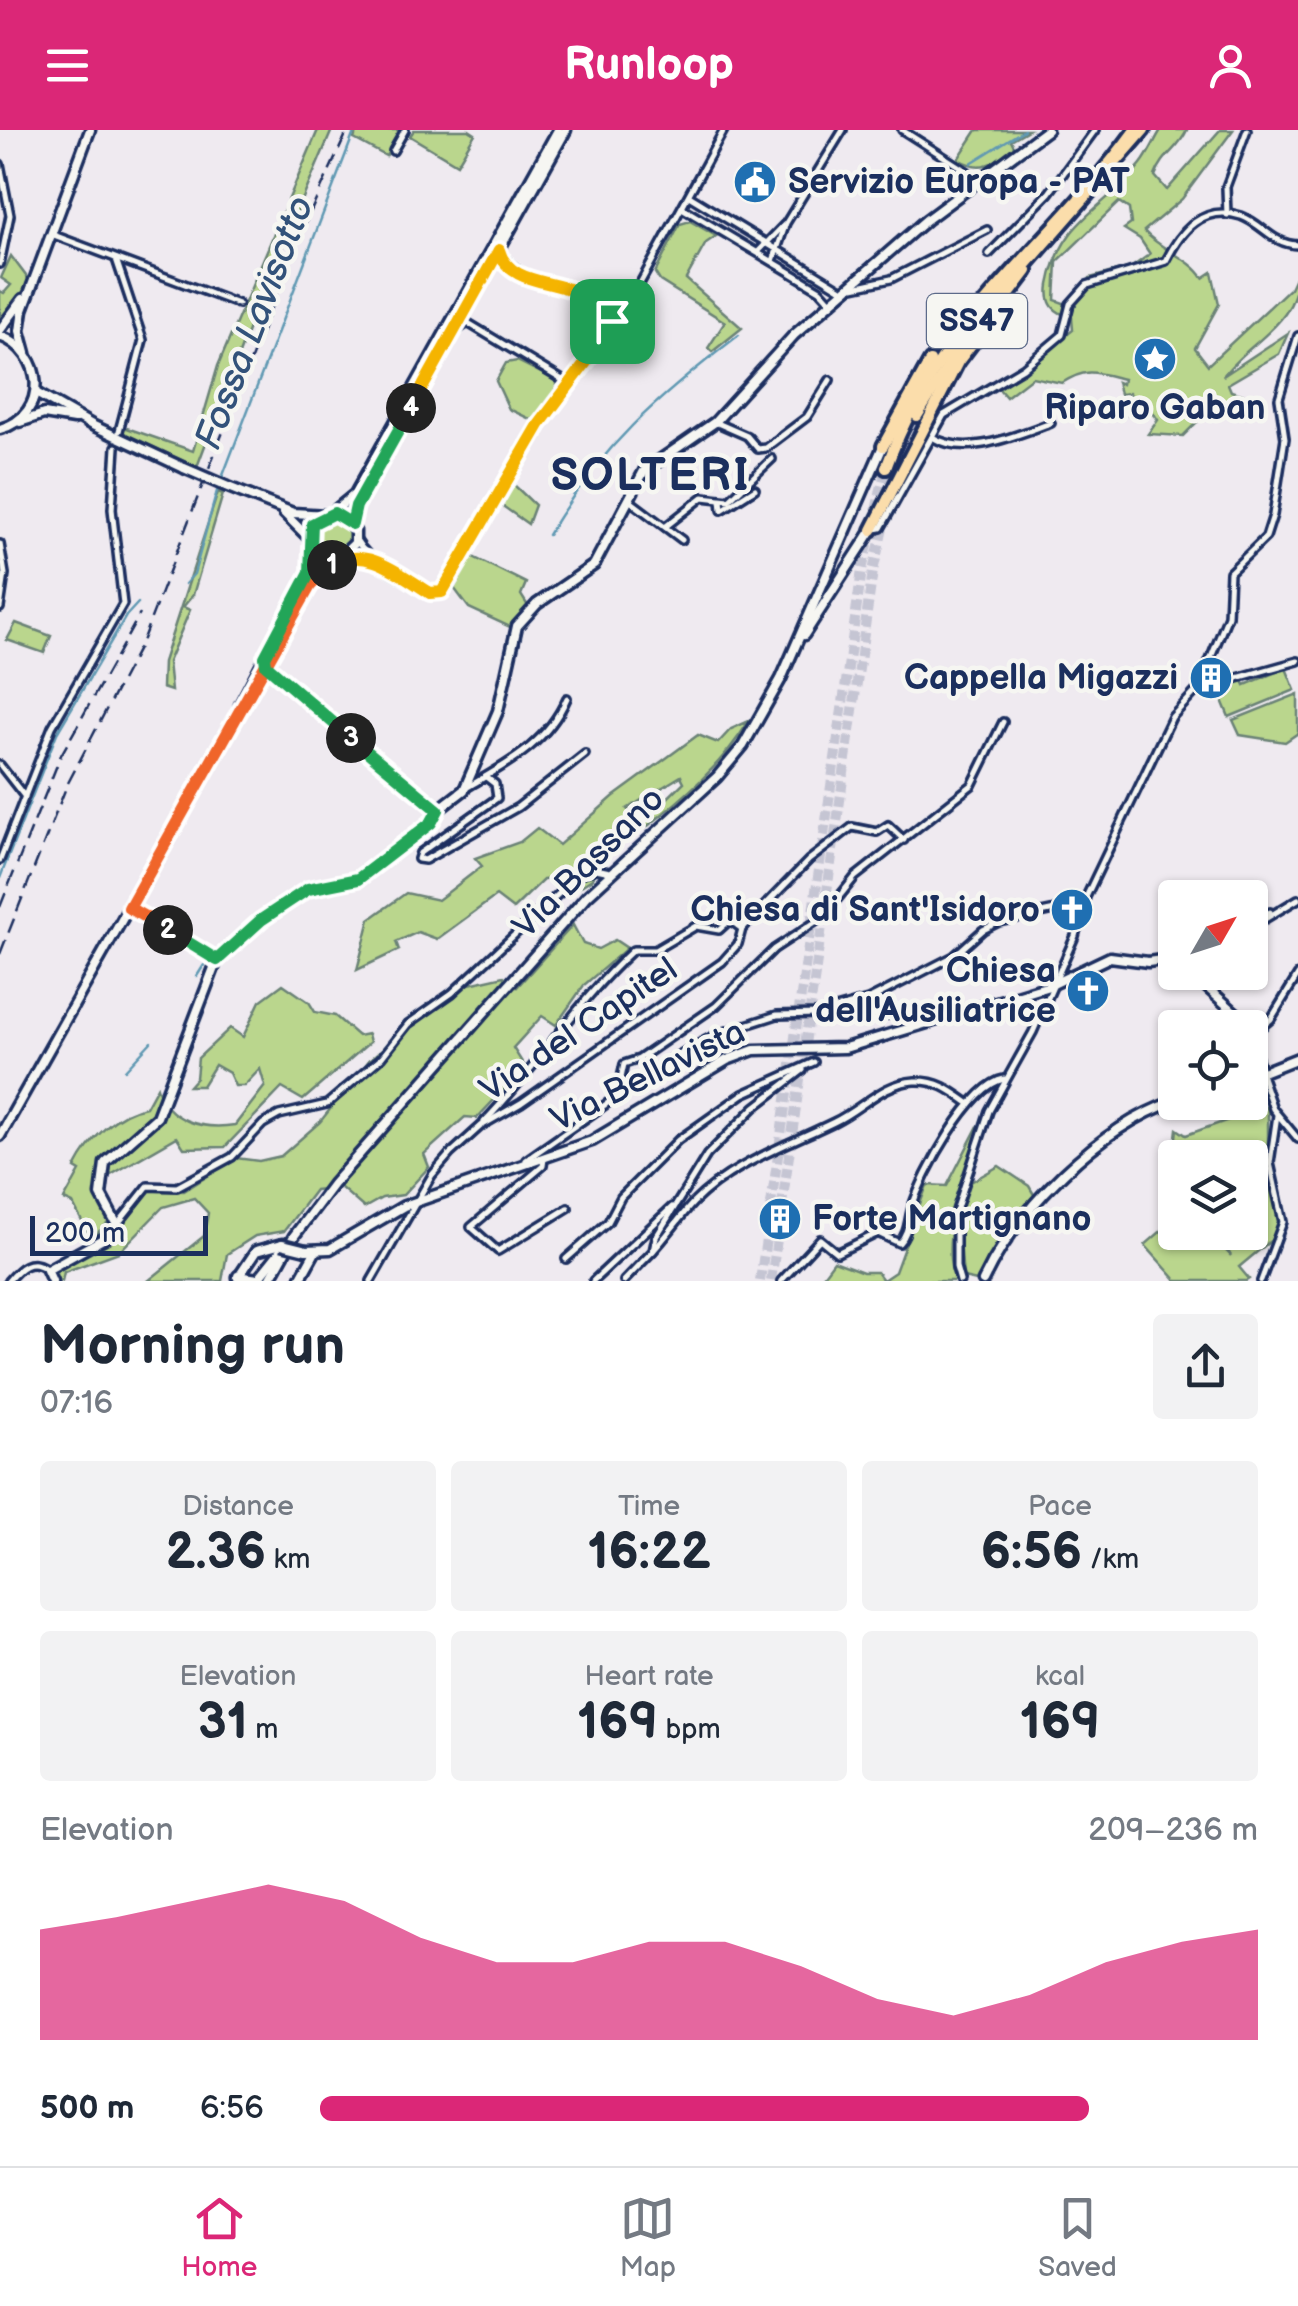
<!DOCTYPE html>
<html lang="en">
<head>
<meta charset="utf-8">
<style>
	:root { --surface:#fff; --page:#f2f2f3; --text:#1f2937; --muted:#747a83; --line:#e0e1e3; --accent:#db2777 }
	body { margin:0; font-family:"Balsamiq Sans",sans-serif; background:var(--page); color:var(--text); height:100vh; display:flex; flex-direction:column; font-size:38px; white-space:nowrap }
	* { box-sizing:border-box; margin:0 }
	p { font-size:32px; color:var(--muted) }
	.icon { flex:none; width:55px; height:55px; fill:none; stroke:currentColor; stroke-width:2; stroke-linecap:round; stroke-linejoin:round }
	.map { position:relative; height:1151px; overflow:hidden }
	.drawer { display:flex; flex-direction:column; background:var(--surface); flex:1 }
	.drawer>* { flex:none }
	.needle { width:65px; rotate:51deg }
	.buttons { position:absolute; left:1158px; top:750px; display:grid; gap:20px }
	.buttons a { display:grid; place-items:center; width:110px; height:110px; border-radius:10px; background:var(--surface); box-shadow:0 2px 8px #0004; font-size:50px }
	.scale { position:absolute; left:30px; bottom:25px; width:178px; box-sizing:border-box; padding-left:10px; border:5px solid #1b2f5e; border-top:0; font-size:28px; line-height:35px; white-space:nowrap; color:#1b2f5e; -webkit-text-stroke:8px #f6f6f2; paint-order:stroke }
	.pin { position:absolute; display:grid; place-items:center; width:85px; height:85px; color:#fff; margin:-42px; border-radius:20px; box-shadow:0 5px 15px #0006 }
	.km { position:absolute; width:50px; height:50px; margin:-25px; border-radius:50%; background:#222; color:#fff; font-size:28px; line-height:50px; text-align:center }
	.round { display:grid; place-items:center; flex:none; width:105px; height:105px; border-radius:10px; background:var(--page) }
	.headline { display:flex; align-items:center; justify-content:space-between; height:170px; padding:0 40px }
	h1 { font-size:55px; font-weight:700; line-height:75px }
	.stats { display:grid; grid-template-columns:repeat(3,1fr); gap:15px; height:170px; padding:10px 40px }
	.stats div { display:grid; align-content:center; border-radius:10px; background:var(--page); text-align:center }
	.stats b { font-size:50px; font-weight:700 }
	.stats small { font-size:28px; font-weight:400 }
	.stats p { font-size:28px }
	.chart { height:280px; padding:20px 40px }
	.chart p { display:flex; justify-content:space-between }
	.chart svg { width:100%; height:180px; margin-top:10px; fill:var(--accent); opacity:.7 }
	ul { padding:0 40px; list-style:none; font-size:32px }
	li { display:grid; grid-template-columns:160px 120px 1fr; align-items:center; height:75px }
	li i { height:25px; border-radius:12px; background:var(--accent) }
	header { display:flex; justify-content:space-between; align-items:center; height:130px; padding:0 40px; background:var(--accent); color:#fff; font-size:45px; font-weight:700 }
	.dock { display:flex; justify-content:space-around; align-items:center; height:140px; border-top:2px solid var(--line); background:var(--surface); font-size:28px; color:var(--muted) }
	.dock a { display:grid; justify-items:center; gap:5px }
	.dock .selected { color:var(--accent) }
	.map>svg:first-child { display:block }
</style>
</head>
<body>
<header><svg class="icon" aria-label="menu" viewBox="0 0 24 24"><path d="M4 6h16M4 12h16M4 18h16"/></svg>Runloop<svg class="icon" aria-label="person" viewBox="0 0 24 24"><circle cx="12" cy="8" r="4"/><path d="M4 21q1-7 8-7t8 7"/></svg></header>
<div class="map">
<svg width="1298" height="1151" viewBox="0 0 1298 1151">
	<rect width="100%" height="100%" fill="#efeaf0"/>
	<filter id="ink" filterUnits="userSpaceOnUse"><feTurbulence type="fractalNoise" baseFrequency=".01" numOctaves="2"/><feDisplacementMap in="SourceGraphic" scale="20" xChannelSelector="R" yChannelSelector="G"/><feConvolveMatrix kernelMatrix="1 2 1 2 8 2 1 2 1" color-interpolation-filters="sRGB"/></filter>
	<g filter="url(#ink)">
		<g fill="#bad68d" stroke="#6a8276" stroke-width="2.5" fill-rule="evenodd">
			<polygon points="318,0 332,0 257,176 197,337 120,302 124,297 193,321 218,236"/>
			<polygon points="357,0 401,0 386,26 354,9"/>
			<polygon points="414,0 469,0 475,4 457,34 410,6"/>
			<path d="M 977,0 L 1028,0 L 1011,10 L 1015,18 C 994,33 982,43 958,29 Z"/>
			<path d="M 1161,0 L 1187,0 C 1179,19 1163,24 1155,46 L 1167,60 L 1220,0 L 1233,0 L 1182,69 L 1144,101 C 1160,120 1191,128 1203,148 L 1212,142 L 1219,174 L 1195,218 L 1208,235 L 1290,158 L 1298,141 C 1298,195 1252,208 1223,246 L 1288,203 L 1279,224 L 1228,254 L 1231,261 L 1241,264 L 1208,281 L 1183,306 L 1148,304 L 1158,290 L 1154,284 L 1129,285 L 1137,274 L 1129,263 L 1120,264 L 1117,252 L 1122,254 L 1123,249 C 1096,242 1087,237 1062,253 L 1032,247 L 1006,267 L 999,259 L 1073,200 L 1072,188 C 1054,182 1046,175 1049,155 C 1061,89 1103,81 1141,34 C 1149,24 1154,11 1161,0 ZM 1119,72 L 1129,79 L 1131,94 L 1124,99 L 1140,109 L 1150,124 L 1132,137 L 1090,148 L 1087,161 L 1072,176 L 1055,170 L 1057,132 Z"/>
			<polygon points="690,91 716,106 706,113 686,149 742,198 712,222 708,218 725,192 660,151 655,143 680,94"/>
			<polygon points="11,126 29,150 12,184 0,196 12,180 0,191 0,161 4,163 11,155 1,148"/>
			<polygon points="517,231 557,251 557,258 534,291 509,279 496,251 506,233"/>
			<polygon points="513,354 535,375 528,394 501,375"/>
			<polygon points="218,362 223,364 193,465 183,477 190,480 168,532 171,561 162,558 163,532"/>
			<circle cx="332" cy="406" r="18"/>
			<polygon points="471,426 526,453 521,465 528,476 510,497 469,478 454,458"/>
			<polygon points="16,493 51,506 44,523 7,510"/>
			<polygon points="1286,538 1295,560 1229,587 1217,558 1242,548 1245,555"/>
			<polygon points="1298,564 1298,603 1285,612 1240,605 1233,590"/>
			<path d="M 749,591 C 723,634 684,668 644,699 L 622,693 L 596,721 L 602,729 L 592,749 L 572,762 L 564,748 L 543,750 L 513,779 L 496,766 L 437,809 L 418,802 L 396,812 L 399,820 L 357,840 L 370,789 L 406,763 L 438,770 L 482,736 L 475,728 L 520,712 L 537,698 L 559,715 L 613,667 L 698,605 L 718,613 L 731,599 ZM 681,646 L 684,652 L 642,693 L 627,679 Z"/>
			<polygon points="573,795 583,814 598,819 615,810 627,818 584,855 556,895 542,886 513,918 525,937 477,988 465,987 424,1024 429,1037 403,1065 382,1068 364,1078 340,1057 315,1060 284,1101 255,1106 227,1124 222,1151 148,1151 204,1106 208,1083 194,1068 163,1077 119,1122 64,1142 62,1151 56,1151 56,1138 113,1108 147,1059 184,1061 236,1028 259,1031 281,1026 320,992 370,929 417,889 465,855 504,846 517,857"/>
			<path d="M 283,854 L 309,872 L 315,882 L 335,886 L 358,906 L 368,904 L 370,912 L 303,970 L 282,958 L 225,1017 L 184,1018 L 177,1007 L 97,1053 L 98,1072 L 109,1092 L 91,1109 L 73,1074 L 64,1070 L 80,1041 L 75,1038 C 89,1010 116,982 146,977 L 157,957 C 167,992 203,1000 235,995 L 265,956 L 260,939 L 244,956 L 235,956 L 229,943 L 215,935 L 202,956 L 189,956 L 196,948 L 198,928 L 230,898 L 243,907 L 260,871 Z"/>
			<polygon points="1268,976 1268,1028 1280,1086 1275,1107 1239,1137 1249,1149 1246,1151 1177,1151 1145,1115 1175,1089 1175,1102 1209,1103 1231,1126 1217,1103 1250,1102 1250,1028 1175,1028 1174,1080 1170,1057 1177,999 1186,1005"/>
			<path d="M 977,998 C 985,1023 933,1094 955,1151 L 819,1151 L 834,1131 L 863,1142 L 877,1142 L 883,1150 L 895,1142 L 927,1055 L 947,1056 Z"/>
			<polygon points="999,1036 1029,1056 1036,1068 987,1130 977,1151 963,1148 958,1084 969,1053"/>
		</g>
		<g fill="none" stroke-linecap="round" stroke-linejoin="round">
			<g stroke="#6199b3" stroke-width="2.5">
				<polyline points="971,33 1024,0"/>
				<polyline points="222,348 355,0"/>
				<path d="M 548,405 C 602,315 657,268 739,205"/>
				<polyline points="185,454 194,444 217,361"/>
				<polyline points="0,748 57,603 126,486 138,473"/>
				<polyline points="197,846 204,835"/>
				<polyline points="125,940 151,912"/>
				<polyline points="1252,1030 1252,1059"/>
			</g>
			<g stroke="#c5c5d3" stroke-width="10" stroke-dasharray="10 5" stroke-linecap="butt">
				<polyline points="896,345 917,286"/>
				<polyline points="760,1151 862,440 886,338"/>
				<polyline points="771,1151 873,441 886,386"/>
			</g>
			<g stroke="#1b2f5e" stroke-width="12">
				<g id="street">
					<polyline points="902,0 979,49"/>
					<polyline points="393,21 405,0"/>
					<polyline points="0,34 10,85 0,134"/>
					<polyline points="689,66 845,161"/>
					<polyline points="682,78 820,160 831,172"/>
					<polyline points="1227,85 1226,57 1247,0"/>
					<polyline points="51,104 238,174"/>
					<polyline points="758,122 784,95"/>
					<polyline points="499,124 531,151 575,161 615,193"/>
					<polyline points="989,124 1049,63 1095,0"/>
					<polyline points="116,129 143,210 119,301"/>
					<polyline points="773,131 786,93 843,0"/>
					<polyline points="854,157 891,149 987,100"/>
					<polyline points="457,200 468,193 569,254"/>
					<polyline points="715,292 747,306 758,319 766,318 807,287 830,250"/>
					<path d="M 932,307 C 967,328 1016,305 1051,293"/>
					<polyline points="629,370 682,410"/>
					<polyline points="721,370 722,380 755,359"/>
					<polyline points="665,397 703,367 729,370 772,329"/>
					<path d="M 875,399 L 881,398 L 944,285 L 1023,238 L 1062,205 L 1070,174 L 1087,155 L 1166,131 C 1181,100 1203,74 1241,86 C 1263,94 1272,114 1298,115"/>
					<path d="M 357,411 C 372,437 407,450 433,464 L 444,460 L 539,295 L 632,168 L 724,0"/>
					<polyline points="0,414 5,444 0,478"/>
					<polyline points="342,428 367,427"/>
					<polyline points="265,534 438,680"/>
					<polyline points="1198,559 1228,486 1230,442 1266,407 1273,385 1285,308 1279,268 1298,206"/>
					<polyline points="0,635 25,667"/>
					<polyline points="486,647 495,654 497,668 420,723 418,729 425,730 518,677 585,624"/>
					<path d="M 466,658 C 507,634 547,614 567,568"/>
					<polyline points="0,730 52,597 123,474 112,379 116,317"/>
					<polyline points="129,779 217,830"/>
					<polyline points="1250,790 1270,782"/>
					<polyline points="1250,798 1298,769"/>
					<polyline points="822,885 859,887 968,879"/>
					<polyline points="1250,907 1271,889 1298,845"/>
					<polyline points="1261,944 1273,979 1298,1009"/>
					<polyline points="617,967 624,934 639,929 716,876 774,819 823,787 855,747 972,655 1003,592"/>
					<path d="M 484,992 C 538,937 576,872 633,820 L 655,820 L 696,796 L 719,800 L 730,790 L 742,799"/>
					<polyline points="544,1029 543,1036 471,1097 498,1121 568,1078"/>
					<polyline points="526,1030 668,931 715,905 777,885 818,884 868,870 954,826 983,800 999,792 1055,780 1085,768"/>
					<polyline points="117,1095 148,1056 177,1057 232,1027 263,994 279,985 327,974 382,927 408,894 452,863 580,744 596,739 610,742"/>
					<path d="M 653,1121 C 667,1106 679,1088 693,1073 C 730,1035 787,1015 834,992 C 862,979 882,953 915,951 C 938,950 952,961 970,974"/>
					<polyline points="566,1129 608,1092 621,1067 678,1010 743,964 814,932"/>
					<path d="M 8,1151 C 19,1138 30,1127 46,1139"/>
					<polyline points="371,1151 432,1045 450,1024 481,996 521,973 722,832 738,814 742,799 809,730 852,697 877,702 888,695 904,710"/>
					<polyline points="593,1151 672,1077"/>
					<polyline points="624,1151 653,1121 656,1107 707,1025 755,977 803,940"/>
					<path d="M 781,1151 L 820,1109 L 837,1123 L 878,1103 L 899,1113 C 909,1103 908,1090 912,1077 C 922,1045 970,955 1004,949"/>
					<polyline points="960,1151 956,1137 956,1081 989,981 1033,902 1075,806 1086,767 1172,587 1198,559 1298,531"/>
					<polyline points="1261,1151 1283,1092 1270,1033 1277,985"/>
				</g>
			</g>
			<g stroke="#1b2f5e" stroke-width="15">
				<g id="secondary">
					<polyline points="0,200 23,169"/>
					<path d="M 0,206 C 45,222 50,285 0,299"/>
					<polyline points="26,223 20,201 23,180 90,0"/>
					<polyline points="36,263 92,295 184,338"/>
					<polyline points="20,292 44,284 74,289"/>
					<polyline points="333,382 355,364 558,0"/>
					<polyline points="284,383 309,408"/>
					<path d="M 320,387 C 306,399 306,415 320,427 L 337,429"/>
					<polyline points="352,394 356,376 566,0"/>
					<polyline points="804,505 872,400"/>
					<polyline points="240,575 310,441 311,418"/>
					<polyline points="1190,842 1240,887 1245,898"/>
					<polyline points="1250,908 1261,944"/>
					<polyline points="1250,947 1298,928"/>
					<polyline points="0,1006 310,456 355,413 355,401 344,386 293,383 228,357"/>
					<polyline points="306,1120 330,1119 404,1076 592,1011 727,930 754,920 845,918 1049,856 1110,827 1148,832 1175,828"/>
					<polyline points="238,1146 258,1149 286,1114"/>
					<polyline points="238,1148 256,1121 282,1114"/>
					<polyline points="52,1151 47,1140 110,1105 117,1095 101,1065 105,1033 157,987 217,830 261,790 308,759 358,749 431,693 438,680 464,660 498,581 517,496 537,474 594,435 644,341 715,292 794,205 926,90 1047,0"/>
					<polyline points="269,1151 294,1106 333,1054 587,766 717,647 743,616 781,549 883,316"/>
					<polyline points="299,1151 315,1122"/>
					<path d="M 983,1151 C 1017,1079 1099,997 1175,971"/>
				</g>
			</g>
			<g stroke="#1b2f5e" stroke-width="18">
				<g id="highway">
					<polyline points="917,286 974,195 1144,0"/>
					<polyline points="883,316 930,231"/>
					<path d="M 886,338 C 942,185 1045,123 1135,0"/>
					<polyline points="872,400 958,232 1027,141"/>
				</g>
			</g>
			<use href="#street" stroke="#f6f6f2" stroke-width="5"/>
			<use href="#secondary" stroke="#f6f6f2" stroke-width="8"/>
			<use href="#highway" stroke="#fbddab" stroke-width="10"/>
			<g stroke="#1b2f5e" stroke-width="2.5" stroke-dasharray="15 8" stroke-linecap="butt">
				<polyline points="0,777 61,625 140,484"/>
				<polyline points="0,824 67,655 143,509 294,118 348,0"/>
			</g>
			<g stroke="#1b2f5e" stroke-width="15" stroke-linecap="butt">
				<g id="secondary-bridge">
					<polyline points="184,338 228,357"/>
					<polyline points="282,1114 306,1120"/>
				</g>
			</g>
			<use href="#secondary-bridge" stroke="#f6f6f2" stroke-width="8"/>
		</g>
	</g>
	<g fill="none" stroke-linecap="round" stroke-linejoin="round" filter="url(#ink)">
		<g stroke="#fff" stroke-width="20">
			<path id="split-1" d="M 332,435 C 365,413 402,446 430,463 L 442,462 L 539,295 L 615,194 L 612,191"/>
		</g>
		<g stroke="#fff" stroke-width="20">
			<polyline id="split-2" points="168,800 129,778 310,456 332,435"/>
		</g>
		<g stroke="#fff" stroke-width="20">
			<polyline id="split-3" points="168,800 217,830 261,790 308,759 358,749 431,693 438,680 351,608"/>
		</g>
		<g stroke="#fff" stroke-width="20">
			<polyline id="split-4" points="351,608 266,535 265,527 310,442 312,394 334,383 352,394 356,376 411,278"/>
		</g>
		<g stroke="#fff" stroke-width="20">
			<path id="split-5" d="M 411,278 L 499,120 C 508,153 549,150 574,161 C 587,167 600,182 612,191"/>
		</g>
		<use href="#split-1" stroke="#f5b400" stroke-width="12"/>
		<use href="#split-2" stroke="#f0652b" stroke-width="12"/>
		<use href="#split-3" stroke="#22a559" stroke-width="12"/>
		<use href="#split-4" stroke="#22a559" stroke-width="12"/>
		<use href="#split-5" stroke="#f5b400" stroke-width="12"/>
	</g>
	<defs>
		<g id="civic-disc" transform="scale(2.25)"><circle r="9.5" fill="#1f6fb2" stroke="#f6f6f2"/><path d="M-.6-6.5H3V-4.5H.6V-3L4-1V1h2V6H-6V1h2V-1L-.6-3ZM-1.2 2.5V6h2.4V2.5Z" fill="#fff"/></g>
		<g id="sight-disc" transform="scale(2.25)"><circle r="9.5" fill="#1f6fb2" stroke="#f6f6f2"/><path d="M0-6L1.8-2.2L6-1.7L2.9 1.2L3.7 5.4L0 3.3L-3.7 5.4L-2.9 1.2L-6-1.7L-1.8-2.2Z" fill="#fff"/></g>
		<g id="building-disc" transform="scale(2.25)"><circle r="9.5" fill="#1f6fb2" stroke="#f6f6f2"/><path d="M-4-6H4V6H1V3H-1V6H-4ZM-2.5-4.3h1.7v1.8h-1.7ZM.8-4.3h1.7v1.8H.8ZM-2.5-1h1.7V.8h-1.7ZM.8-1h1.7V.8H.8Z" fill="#fff"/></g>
		<g id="church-disc" transform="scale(2.25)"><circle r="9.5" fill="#1f6fb2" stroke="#f6f6f2"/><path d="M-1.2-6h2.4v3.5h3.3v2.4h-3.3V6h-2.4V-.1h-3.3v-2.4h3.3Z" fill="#fff"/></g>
	</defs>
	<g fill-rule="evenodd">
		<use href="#civic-disc" x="755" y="52"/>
		<use href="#sight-disc" x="1155" y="229"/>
		<use href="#building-disc" x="1211" y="548"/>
		<use href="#church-disc" x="1072" y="780"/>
		<use href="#church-disc" x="1088" y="861"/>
		<use href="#building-disc" x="780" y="1089"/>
	</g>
	<g text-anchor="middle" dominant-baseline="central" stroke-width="9" stroke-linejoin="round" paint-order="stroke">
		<rect fill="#f6f6f2" stroke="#5d6b8a" stroke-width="2.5" x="927" y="164" width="100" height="54" rx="8"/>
		<g font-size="32" font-weight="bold" fill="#1b2f5e">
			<text x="977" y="191">SS47</text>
		</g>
		<g font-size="35" font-weight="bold" fill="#1b2f5e" stroke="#f6f6f2" text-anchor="end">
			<text x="788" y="52" text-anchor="start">Servizio Europa - PAT</text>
			<text x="1155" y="278" text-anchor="middle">Riparo Gaban</text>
			<text x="1178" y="548">Cappella Migazzi</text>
			<text x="1040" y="780">Chiesa di Sant'Isidoro</text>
			<text x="1056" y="841">Chiesa<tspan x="1056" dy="40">dell'Ausiliatrice</tspan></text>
			<text x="812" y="1089" text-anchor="start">Forte Martignano</text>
		</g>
		<g font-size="35" fill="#1b2f5e" stroke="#f6f6f2">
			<text transform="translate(589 733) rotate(-45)">Via Bassano</text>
			<text transform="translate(579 900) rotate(-34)">Via del Capitel</text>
			<text transform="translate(648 946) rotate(-26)">Via Bellavista</text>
		</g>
		<g font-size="38" font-style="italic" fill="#32527a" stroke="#f6f6f2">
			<text transform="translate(255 193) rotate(-69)">Fossa Lavisotto</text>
		</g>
		<g font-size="45" font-weight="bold" letter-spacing="2.5" fill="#1b2f5e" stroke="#f6f6f2">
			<text x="651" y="346">SOLTERI</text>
		</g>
	</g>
</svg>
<div class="buttons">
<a><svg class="needle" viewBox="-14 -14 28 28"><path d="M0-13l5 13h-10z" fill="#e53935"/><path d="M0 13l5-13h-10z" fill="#747a83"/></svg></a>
<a><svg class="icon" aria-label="locate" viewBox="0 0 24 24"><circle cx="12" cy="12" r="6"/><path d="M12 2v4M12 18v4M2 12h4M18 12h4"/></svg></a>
<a><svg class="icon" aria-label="layers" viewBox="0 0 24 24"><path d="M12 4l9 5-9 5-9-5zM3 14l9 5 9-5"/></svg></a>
</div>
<div class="scale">200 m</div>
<div class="pin" style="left:612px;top:191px;background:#1e9e55"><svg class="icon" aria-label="arrive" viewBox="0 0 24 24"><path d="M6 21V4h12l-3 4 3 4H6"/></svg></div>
<b class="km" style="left:332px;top:435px">1</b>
<b class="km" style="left:168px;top:800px">2</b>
<b class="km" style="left:351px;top:608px">3</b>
<b class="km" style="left:411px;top:278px">4</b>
</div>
<section class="drawer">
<div class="headline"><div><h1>Morning run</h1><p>07:16</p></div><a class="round"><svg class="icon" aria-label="share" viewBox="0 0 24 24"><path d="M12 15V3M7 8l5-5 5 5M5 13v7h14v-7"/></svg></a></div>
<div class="stats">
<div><p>Distance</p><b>2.36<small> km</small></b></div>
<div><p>Time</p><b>16:22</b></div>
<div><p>Pace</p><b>6:56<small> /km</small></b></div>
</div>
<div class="stats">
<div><p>Elevation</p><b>31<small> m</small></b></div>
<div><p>Heart rate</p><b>169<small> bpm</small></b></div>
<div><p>kcal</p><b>169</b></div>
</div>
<div class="chart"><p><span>Elevation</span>209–236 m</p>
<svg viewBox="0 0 160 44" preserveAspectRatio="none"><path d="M0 44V17L10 14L20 10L30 6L40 10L50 19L60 25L70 25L80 20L90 20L100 26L110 34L120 38L130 33L140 25L150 20L160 17V44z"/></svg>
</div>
<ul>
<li><b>500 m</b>6:56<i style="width:82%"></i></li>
</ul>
</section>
<nav class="dock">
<a class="selected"><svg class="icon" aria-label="home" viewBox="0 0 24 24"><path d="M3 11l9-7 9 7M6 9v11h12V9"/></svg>Home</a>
<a><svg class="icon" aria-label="map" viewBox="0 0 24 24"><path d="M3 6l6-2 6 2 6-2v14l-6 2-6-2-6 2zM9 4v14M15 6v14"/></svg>Map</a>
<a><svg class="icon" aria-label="saved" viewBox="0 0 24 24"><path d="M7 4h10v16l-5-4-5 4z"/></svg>Saved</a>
</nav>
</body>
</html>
